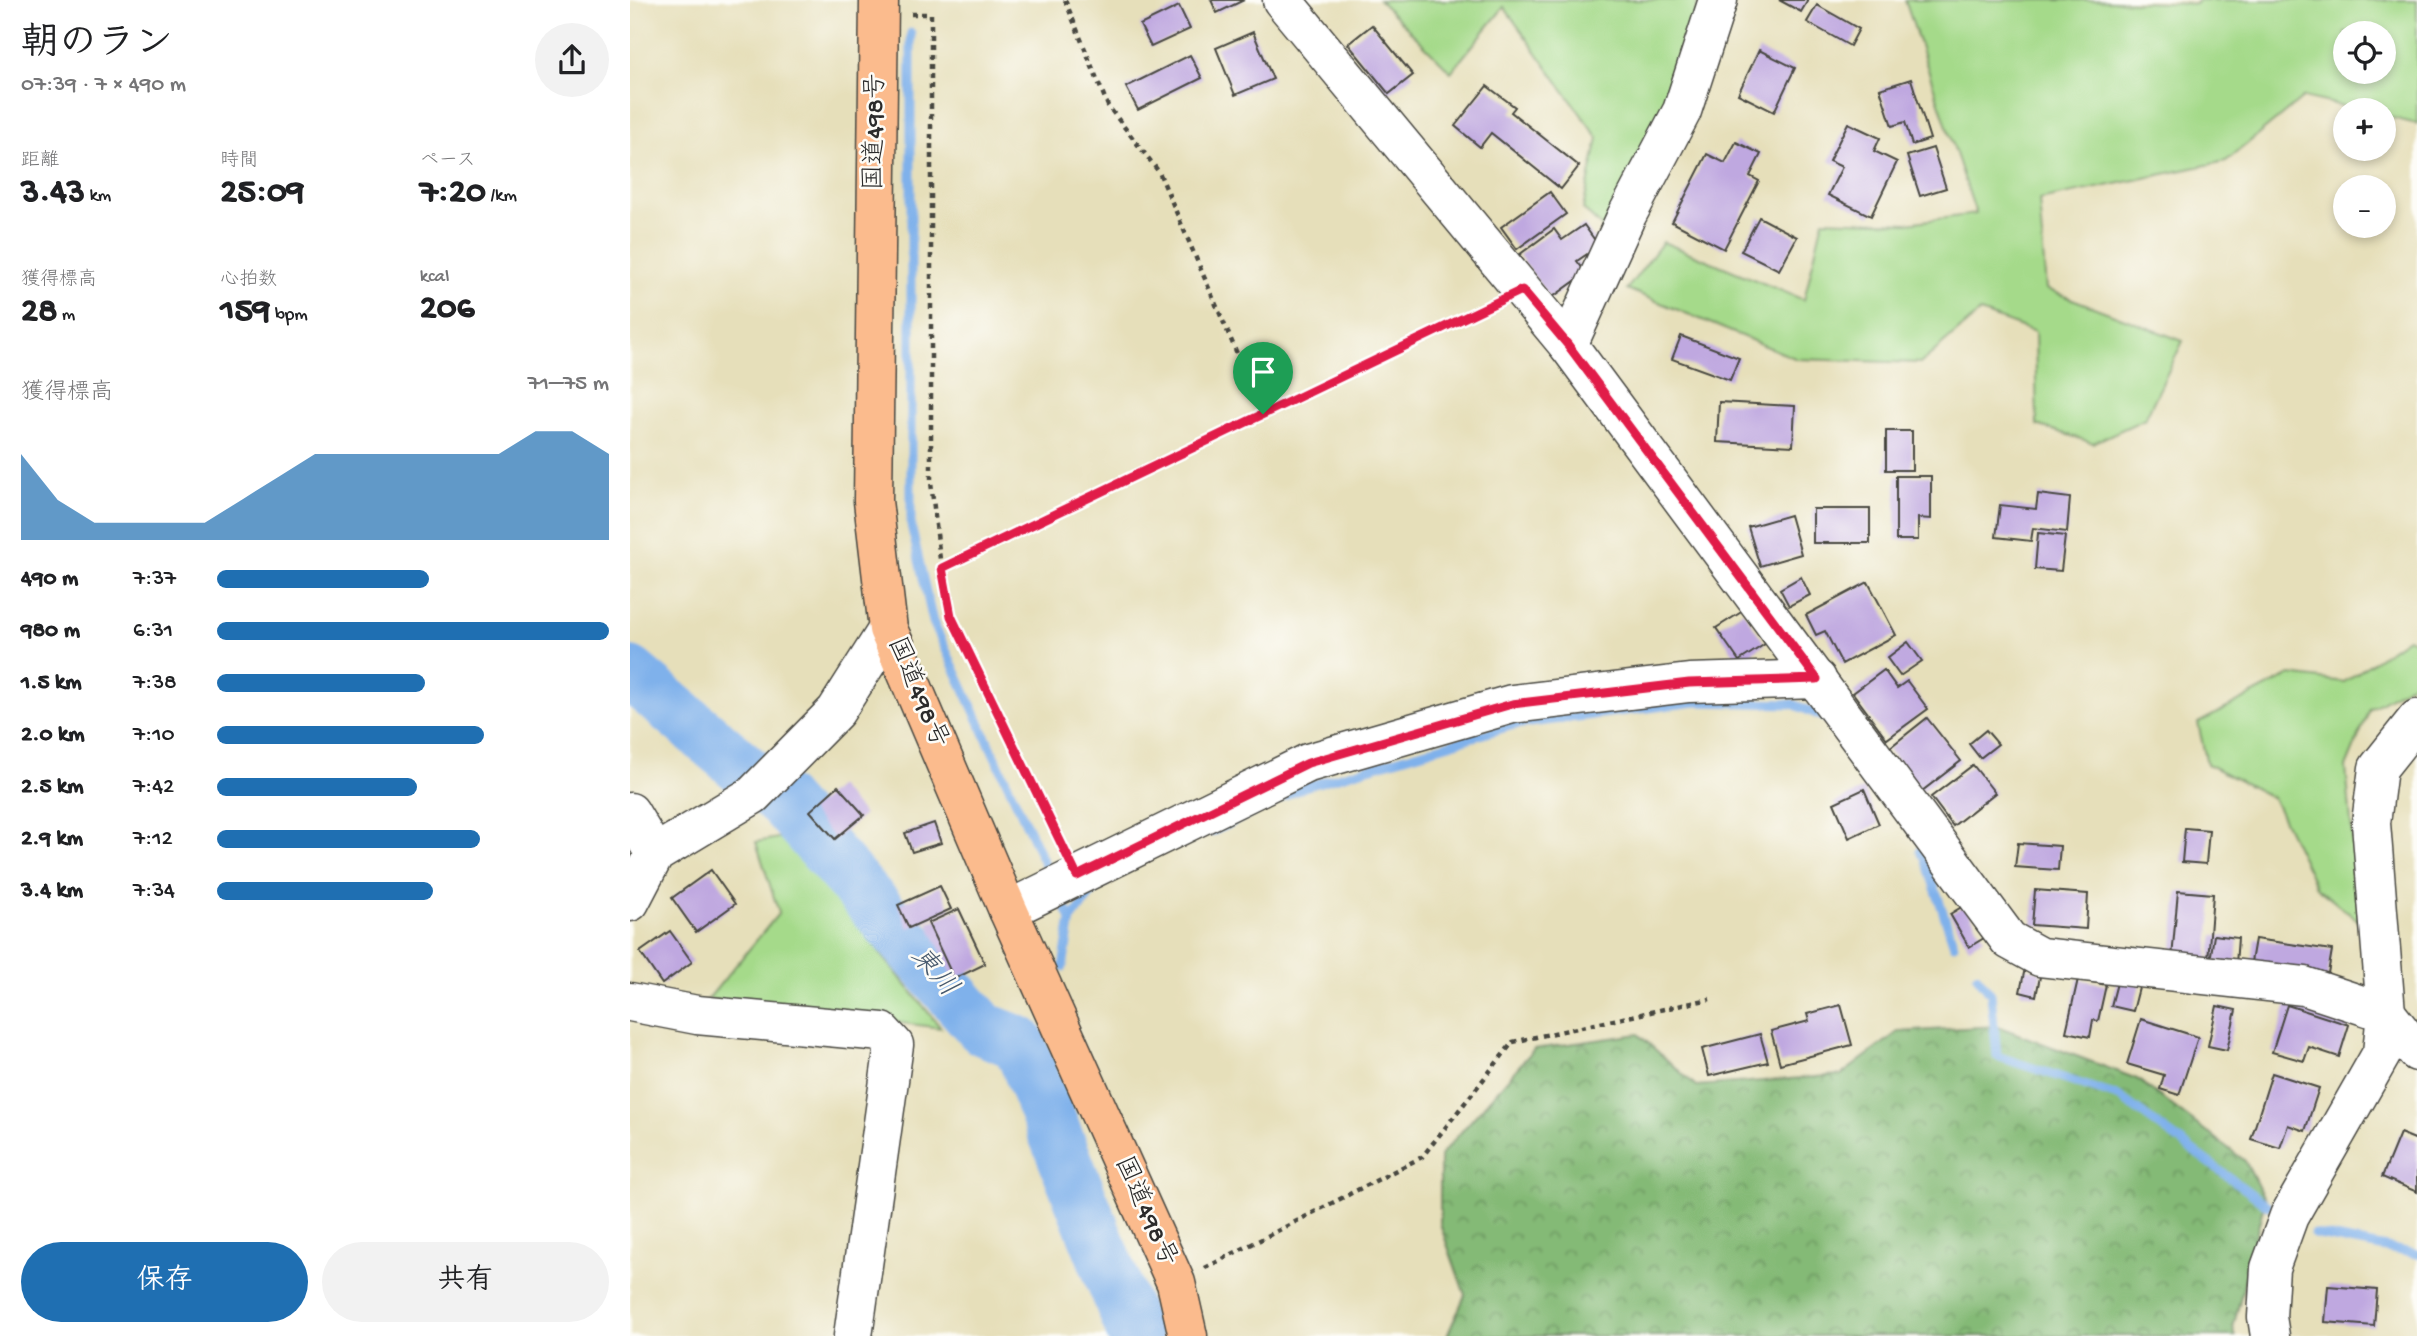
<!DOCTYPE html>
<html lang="ja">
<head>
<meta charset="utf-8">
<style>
	:root { --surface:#fff; --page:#f2f2f2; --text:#202124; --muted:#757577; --accent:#1f6fb2 }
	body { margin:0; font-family:"Gochi Hand","Klee One",sans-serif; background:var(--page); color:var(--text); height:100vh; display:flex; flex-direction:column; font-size:26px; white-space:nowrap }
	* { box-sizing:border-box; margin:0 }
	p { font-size:23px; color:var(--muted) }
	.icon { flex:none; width:38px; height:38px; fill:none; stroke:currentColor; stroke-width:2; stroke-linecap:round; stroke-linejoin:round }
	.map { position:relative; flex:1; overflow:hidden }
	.side { display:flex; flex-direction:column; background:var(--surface); width:630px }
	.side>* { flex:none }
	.fabs { position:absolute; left:1703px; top:21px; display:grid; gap:14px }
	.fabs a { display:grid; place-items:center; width:63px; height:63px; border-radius:50%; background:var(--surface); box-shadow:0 4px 10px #0003; font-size:35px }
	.pin { position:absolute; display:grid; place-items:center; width:60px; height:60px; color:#fff; margin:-72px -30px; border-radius:50% 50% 50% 0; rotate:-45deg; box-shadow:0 0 7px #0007 }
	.pin .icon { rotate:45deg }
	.round { display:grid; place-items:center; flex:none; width:74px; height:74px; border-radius:37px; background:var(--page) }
	.overview { display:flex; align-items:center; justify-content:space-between; height:119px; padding:0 21px }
	h1 { font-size:38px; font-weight:700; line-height:52px }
	.figures { display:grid; grid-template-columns:repeat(3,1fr); gap:10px; height:119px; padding:7px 21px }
	.figures div { display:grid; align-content:center }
	.figures b { font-size:35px; font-weight:700 }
	.figures small { font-size:19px; font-weight:400 }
	.figures p { font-size:19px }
	.chart { height:196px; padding:14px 21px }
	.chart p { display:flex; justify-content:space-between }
	.chart svg { width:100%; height:126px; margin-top:7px; fill:var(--accent); opacity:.7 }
	.primary-button { display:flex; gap:14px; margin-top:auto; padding:14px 21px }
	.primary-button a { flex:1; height:80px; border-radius:42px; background:var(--accent); color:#fff; font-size:28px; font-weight:700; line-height:80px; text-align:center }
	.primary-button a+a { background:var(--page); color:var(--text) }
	ul { padding:0 21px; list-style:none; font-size:23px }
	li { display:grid; grid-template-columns:112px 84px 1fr; align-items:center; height:52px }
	li i { height:18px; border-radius:9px; background:var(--accent) }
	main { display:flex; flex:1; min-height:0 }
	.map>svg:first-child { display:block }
</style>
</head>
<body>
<main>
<section class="side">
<div class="overview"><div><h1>朝のラン</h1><p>07:39 · 7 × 490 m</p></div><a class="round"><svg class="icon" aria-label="share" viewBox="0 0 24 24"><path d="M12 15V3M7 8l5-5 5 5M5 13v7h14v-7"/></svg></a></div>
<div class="figures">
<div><p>距離</p><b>3.43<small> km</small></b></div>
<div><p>時間</p><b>25:09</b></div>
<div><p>ペース</p><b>7:20<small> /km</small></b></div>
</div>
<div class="figures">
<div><p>獲得標高</p><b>28<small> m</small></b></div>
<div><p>心拍数</p><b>159<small> bpm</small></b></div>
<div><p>kcal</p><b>206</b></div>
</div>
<div class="chart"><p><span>獲得標高</span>71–75 m</p>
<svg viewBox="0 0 160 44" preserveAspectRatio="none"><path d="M0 44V14L10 30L20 38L30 38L40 38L50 38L60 30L70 22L80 14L90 14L100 14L110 14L120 14L130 14L140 6L150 6L160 14V44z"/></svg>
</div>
<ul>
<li><b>490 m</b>7:37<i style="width:54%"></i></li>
<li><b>980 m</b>6:31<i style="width:100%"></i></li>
<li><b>1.5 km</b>7:38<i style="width:53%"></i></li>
<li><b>2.0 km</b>7:10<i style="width:68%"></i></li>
<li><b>2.5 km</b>7:42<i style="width:51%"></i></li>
<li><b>2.9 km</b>7:12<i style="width:67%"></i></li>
<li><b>3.4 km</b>7:34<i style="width:55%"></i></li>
</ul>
<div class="primary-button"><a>保存</a><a>共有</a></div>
</section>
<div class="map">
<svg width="1787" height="1336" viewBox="0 0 1787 1336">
	<defs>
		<pattern id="forest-crowns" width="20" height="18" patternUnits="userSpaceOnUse" patternTransform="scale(1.75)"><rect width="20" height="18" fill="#84ba76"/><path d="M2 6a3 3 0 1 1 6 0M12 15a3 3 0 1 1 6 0" fill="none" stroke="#6c9761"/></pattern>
	</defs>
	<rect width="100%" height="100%" fill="#fdfcf7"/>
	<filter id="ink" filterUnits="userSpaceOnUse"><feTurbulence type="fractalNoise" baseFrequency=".0143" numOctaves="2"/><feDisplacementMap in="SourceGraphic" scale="14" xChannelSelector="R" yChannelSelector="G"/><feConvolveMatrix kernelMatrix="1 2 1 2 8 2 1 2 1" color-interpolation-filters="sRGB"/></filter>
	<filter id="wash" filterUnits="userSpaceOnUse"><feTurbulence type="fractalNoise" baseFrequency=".00686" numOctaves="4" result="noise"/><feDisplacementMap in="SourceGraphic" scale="28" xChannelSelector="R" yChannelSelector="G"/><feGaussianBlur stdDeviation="1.57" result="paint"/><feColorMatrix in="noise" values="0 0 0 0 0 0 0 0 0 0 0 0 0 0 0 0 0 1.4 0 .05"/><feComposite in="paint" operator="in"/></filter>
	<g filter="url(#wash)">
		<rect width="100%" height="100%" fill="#e6dfba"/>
		<g fill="#a5da8a" stroke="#68825a" stroke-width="2" fill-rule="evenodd">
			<polygon points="749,0 1068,0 1047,100 977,232 953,209 968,138 874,7 821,72"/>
			<path d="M 1275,0 L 1457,0 L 1565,4 L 1569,0 L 1787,0 L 1787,124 L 1754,116 L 1754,110 L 1730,110 L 1674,97 L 1596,161 L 1409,200 L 1416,289 L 1553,341 L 1515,419 L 1463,443 L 1407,425 L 1405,332 L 1350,312 L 1291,363 L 1167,359 L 997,289 L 1033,242 L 1174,300 L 1193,220 L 1277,223 L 1346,214 ZM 1715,33 L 1754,33 L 1754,72 L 1715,72 Z"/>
			<polygon points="1778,638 1787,643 1787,681 1740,709 1716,767 1730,922 1686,887 1643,798 1577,764 1568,723 1660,675 1714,682"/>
			<polygon points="153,837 199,890 311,1028 78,999 149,913 126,842"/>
		</g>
		<polygon fill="url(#forest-crowns)" stroke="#587250" stroke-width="2" points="1367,1026 1507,1079 1615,1161 1635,1200 1603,1328 1606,1336 817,1336 835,1295 810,1224 810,1156 904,1049 1008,1034 1066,1086 1211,1075 1268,1032"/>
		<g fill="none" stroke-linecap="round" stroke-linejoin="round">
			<g stroke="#7fb1eb" stroke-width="9">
				<polyline points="281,33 281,525 303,622 421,878"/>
				<polyline points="582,832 674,787 884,725 1066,702 1163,704 1198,719"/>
				<polyline points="1290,851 1295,858 1324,945"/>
				<polyline points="429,894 441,919"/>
				<polyline points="433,967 441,919 467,887 474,883"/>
				<polyline points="1347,976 1361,994 1367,1056 1490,1097 1638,1206"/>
				<polyline points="1684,1234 1787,1254"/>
			</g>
			<polyline stroke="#7fb1eb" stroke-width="54" points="0,673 153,802 353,1029 389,1043 505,1336"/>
		</g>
		<g id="blocks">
			<g fill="#bfa8e0">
				<polygon points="581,0 614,0 587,13"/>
				<polygon points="1149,0 1178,0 1171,12"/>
				<polygon points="1187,5 1229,29 1220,46 1177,22"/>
				<polygon points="549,6 560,29 521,47 510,25"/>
				<polygon points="742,25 783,75 759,94 718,44"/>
				<polygon points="623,32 643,79 605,95 586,48"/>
				<polygon points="1129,50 1165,68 1144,112 1108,94"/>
				<polygon points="560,55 572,78 508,110 496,87"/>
				<polygon points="1281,79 1300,139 1282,145 1275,122 1262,126 1250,89"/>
				<polygon points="857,86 885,107 881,112 949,166 931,189 861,133 850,147 825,126"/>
				<polygon points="1218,123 1250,138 1244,151 1267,162 1241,216 1198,195 1212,167 1199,161"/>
				<polygon points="1106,142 1131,154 1120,176 1129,181 1094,249 1042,222 1077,154 1095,163"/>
				<polygon points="1303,148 1316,188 1290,196 1277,156"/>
				<polygon points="920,192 936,214 887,249 871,227"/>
				<polygon points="1129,217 1167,237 1149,270 1111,251"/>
				<polygon points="954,225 969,246 947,261 956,273 920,299 889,255 924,229 932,240"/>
				<polygon points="1051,336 1109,358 1100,380 1042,359"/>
				<polygon points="1089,402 1165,406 1163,446 1087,442"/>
				<rect x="1256" y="431" width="26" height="39"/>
				<polygon points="1266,476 1301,476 1301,519 1288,518 1288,540 1266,540"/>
				<polygon points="1408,494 1440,498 1437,532 1403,528 1401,541 1366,537 1370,505 1406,509"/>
				<rect x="1183" y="509" width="57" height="34"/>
				<polygon points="1160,515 1171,554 1130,566 1118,527"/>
				<polygon points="1408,533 1435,536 1431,571 1405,569"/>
				<polygon points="1171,577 1180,595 1159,606 1150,589"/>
				<polygon points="1238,582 1266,635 1212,664 1195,631 1186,635 1176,615"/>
				<polygon points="1113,611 1135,644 1109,661 1086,628"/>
				<polygon points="1278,642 1292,661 1270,676 1257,658"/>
				<polygon points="1254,670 1267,688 1277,681 1298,709 1257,739 1223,693"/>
				<polygon points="1297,718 1331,761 1292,791 1258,749"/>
				<polygon points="1356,730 1368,744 1350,758 1339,744"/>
				<polygon points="1343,765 1365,793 1323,826 1301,797"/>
				<polygon points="208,786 234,815 205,839 180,811"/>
				<polygon points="1234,789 1249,824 1219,838 1204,803"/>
				<polygon points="304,823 311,843 282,852 275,833"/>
				<polygon points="1555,828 1579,830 1576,864 1552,862"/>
				<polygon points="1388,843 1430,846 1428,870 1385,867"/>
				<polygon points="81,870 105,904 66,932 42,898"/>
				<polygon points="310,886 321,909 279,928 268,905"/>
				<polygon points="1405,890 1458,894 1456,929 1402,925"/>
				<polygon points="1548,891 1583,894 1578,961 1542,958"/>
				<polygon points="1335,905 1354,938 1339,947 1320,914"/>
				<polygon points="329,909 355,964 324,979 298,923"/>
				<polygon points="40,931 62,962 32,984 10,952"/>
				<polygon points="1584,935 1608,938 1606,964 1580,961"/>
				<polygon points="1625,939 1702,950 1697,979 1620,968"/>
				<polygon points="1395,968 1411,972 1406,996 1390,992"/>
				<polygon points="1448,979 1476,985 1468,1021 1463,1020 1460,1037 1436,1032"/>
				<polygon points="1488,979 1510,984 1503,1011 1481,1006"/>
				<polygon points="1211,1005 1222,1045 1150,1064 1141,1031 1179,1021 1177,1014"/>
				<polygon points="1657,1005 1719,1025 1709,1057 1679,1047 1674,1061 1642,1052"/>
				<polygon points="1587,1006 1606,1010 1597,1050 1578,1046"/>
				<polygon points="1511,1019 1568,1037 1549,1095 1530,1089 1534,1075 1497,1064"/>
				<polygon points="1130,1034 1138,1062 1079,1076 1072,1049"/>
				<polygon points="1642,1073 1689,1088 1675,1131 1658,1125 1650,1148 1621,1139"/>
				<polygon points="1770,1133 1787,1140 1787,1192 1752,1177"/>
				<polygon points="1698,1286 1747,1290 1744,1326 1695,1322"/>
			</g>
		</g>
	</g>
	<g filter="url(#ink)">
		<use href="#blocks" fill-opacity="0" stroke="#474640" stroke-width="2"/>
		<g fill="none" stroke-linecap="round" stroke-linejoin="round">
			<g stroke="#474640" stroke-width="41">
				<g id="minor">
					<polyline points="652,0 938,345 1379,940 1410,957 1674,986 1756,1013 1787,1052"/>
					<polyline points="938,345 996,217 1052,111 1088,0"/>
					<polyline points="0,812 25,854"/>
					<polyline points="0,902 25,854 123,795 206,711 258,629"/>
					<polyline points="378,910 678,763 882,704 1059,683 1187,679"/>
					<polyline points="0,1002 67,1015 252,1032 264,1045 223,1336"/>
					<polyline points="1640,1336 1637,1317 1640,1268 1659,1216 1752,1053 1756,1013 1741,823 1748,768 1787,719"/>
				</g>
			</g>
			<g stroke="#474640" stroke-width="41">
				<polyline id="highway" points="249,0 243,501 258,629 378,910 546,1283 558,1336"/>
			</g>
			<g stroke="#474640" stroke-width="4.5" stroke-dasharray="5 5" stroke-linecap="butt">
				<polyline points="435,0 478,106 529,172 633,414"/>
				<polyline points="281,14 301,14 301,482 311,568 321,616 433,847"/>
				<polyline points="312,568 863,304"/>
				<polyline points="575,1268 792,1157 883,1042 1080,999"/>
			</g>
			<use href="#minor" stroke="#fff" stroke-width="38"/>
			<use href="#highway" stroke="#fbbb8d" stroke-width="38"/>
		</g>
	</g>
	<g fill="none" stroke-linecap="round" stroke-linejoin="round" filter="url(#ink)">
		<g stroke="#fff" stroke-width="14">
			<polygon id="route" points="892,290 938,345 1187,679 1059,683 882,704 678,763 447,876 321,616 312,568"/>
		</g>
		<use href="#route" stroke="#e11d48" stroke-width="9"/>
	</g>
	<g text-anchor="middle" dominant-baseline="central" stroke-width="5" stroke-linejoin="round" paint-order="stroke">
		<g font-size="26" fill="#2b2b2b" stroke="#fdfcf7">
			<text transform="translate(247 132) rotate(-89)">国道498号</text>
			<text transform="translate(286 693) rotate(67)">国道498号</text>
			<text transform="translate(514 1212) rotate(66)">国道498号</text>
		</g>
		<g font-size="28" font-style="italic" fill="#485a6e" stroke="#fdfcf7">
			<text transform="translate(303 973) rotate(49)">東川</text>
		</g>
	</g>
</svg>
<div class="fabs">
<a><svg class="icon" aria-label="locate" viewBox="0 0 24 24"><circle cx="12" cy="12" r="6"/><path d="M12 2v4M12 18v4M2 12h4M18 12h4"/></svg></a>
<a>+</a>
<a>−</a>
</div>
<div class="pin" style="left:633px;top:414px;background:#1e9e55"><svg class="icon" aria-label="arrive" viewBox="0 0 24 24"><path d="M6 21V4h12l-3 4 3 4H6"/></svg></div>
</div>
</main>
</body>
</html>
